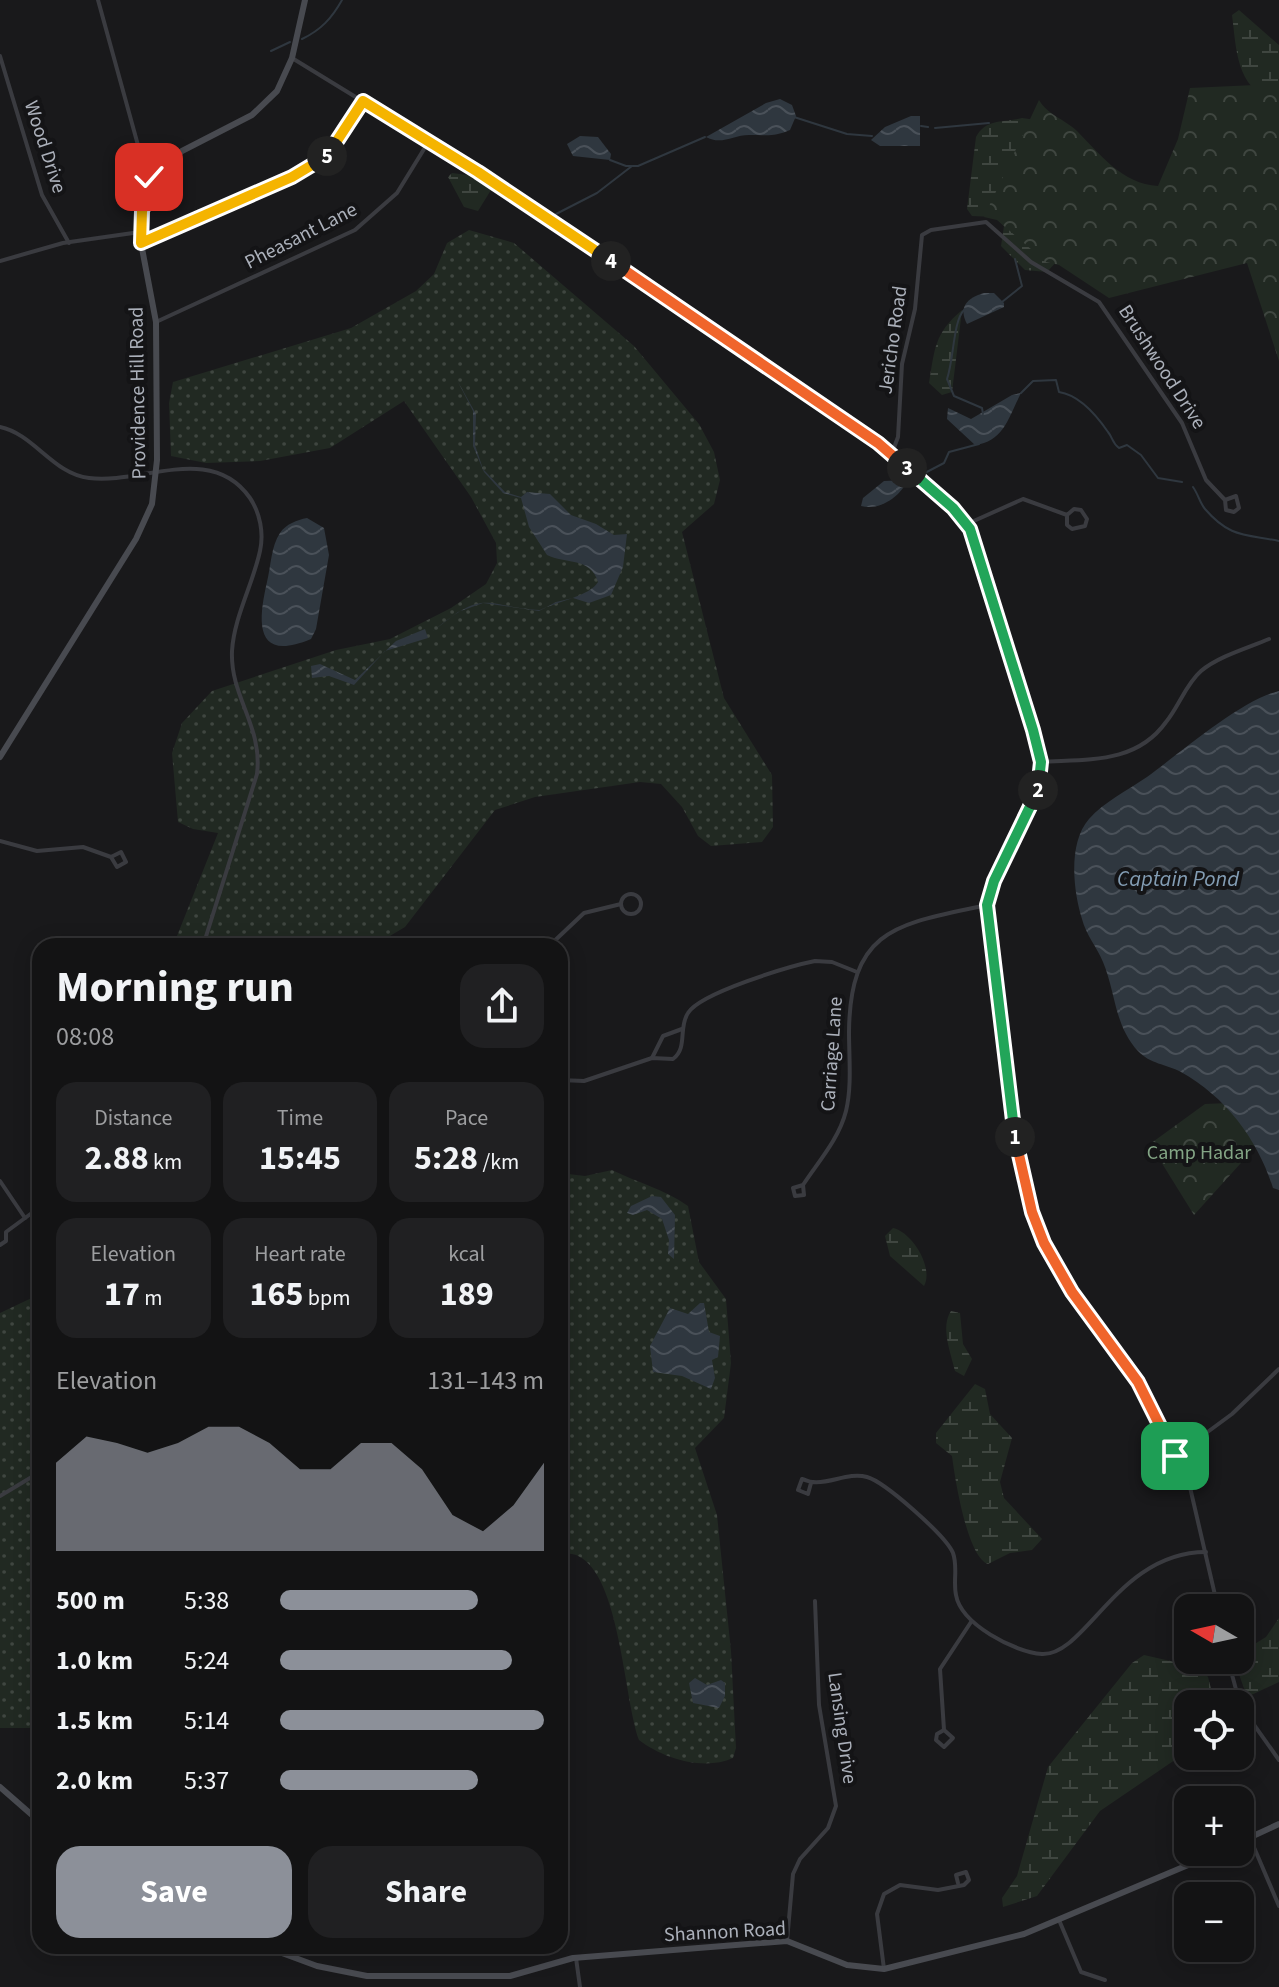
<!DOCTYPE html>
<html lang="en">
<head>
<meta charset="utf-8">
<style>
	:root { --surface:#131314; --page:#202022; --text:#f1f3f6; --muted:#9d9ea0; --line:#323234; --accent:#8c9099 }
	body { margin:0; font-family:"Source Sans 3",sans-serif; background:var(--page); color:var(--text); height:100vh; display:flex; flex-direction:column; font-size:30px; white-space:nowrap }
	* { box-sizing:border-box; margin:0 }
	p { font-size:26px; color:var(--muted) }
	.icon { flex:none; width:44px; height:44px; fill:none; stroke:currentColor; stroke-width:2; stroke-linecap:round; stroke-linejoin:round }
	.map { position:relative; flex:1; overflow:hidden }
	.details { position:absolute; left:32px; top:938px; width:536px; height:1016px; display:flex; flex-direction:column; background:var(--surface); border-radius:24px; box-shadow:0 4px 20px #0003,0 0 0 2px var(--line) }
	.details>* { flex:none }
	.needle { width:52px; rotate:279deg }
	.tools { position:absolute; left:1174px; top:1594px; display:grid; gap:16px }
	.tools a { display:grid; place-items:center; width:80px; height:80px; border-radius:16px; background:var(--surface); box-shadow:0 4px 20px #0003,0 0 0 2px var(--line); font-size:40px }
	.pin { position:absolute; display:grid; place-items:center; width:68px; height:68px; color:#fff; margin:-34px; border-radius:16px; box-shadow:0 4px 12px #0006 }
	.km { position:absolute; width:40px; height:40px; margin:-20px; border-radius:50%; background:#222; color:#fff; font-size:22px; line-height:40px; text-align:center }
	.round { display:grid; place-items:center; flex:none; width:84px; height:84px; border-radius:24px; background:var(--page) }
	.summary { display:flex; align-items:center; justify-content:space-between; height:136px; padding:0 24px }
	h1 { font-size:44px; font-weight:700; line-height:60px }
	.stats { display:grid; grid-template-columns:repeat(3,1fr); gap:12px; height:136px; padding:8px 24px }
	.stats div { display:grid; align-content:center; border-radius:20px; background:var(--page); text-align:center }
	.stats b { font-size:34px; font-weight:700 }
	.stats small { font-size:22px; font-weight:400 }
	.stats p { font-size:22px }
	.chart { height:224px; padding:16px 24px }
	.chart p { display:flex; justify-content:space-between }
	.chart svg { width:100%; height:144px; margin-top:8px; fill:var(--accent); opacity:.7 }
	.primary-button { display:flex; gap:16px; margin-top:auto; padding:16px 24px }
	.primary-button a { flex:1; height:92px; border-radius:24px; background:var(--accent); color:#fff; font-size:32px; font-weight:700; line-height:92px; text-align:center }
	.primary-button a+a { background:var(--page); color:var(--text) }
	ul { padding:0 24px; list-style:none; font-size:26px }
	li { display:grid; grid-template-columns:128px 96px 1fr; align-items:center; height:60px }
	li i { height:20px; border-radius:10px; background:var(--accent) }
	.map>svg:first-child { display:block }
</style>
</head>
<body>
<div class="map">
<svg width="1279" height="1987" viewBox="0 0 1279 1987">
	<defs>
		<pattern id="grass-dots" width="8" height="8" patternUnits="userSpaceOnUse" patternTransform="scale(2)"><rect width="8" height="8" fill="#212922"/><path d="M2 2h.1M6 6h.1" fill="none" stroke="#3f4640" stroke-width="1.8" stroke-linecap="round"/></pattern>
		<pattern id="wetland-marsh" width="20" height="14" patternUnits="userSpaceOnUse" patternTransform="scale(2)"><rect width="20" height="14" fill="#212922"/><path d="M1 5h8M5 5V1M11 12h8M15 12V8" fill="none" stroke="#3f4640"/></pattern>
		<pattern id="park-crowns" width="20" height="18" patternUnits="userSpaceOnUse" patternTransform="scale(2)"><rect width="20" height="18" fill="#212922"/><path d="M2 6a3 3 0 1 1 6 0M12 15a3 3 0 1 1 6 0" fill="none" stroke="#3f4640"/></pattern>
		<pattern id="water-waves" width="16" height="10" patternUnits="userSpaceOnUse" patternTransform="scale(2)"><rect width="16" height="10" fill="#2f373f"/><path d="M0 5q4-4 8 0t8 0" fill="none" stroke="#4a5159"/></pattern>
	</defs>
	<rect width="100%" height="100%" fill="#19191b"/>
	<g fill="url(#grass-dots)">
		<polygon points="469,230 514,243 634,346 699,424 714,452 720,480 714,504 682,532 724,698 772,775 773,827 762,842 711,846 698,836 682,807 661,784 640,782 535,797 495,810 405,927 373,946 173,946 218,833 193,829 178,822 172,753 182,723 212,691 336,650 390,639 451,608 486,584 497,563 496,543 471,497 404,401 330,448 260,461 206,463 171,456 169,403 173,382 351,328 416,291 434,274 447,243"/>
		<path d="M 612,1170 C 638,1183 664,1189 688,1206 L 699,1262 L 726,1299 L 731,1363 L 724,1418 L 695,1448 L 717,1515 L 731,1651 L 736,1748 L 733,1758 C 704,1771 664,1759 639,1740 C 624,1699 620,1575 578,1556 C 574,1553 565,1554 560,1553 L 560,1173 L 585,1176 Z"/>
		<polygon points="40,1294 40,1728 0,1728 0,1313"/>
	</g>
	<g fill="url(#wetland-marsh)">
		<path d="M 1239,10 L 1279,45 L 1279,104 C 1236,89 1237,54 1232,15 Z"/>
		<path d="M 1022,118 L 1043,121 L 1057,261 L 1047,272 L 1025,270 L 1001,246 L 1004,226 L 995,217 L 972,216 L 967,209 L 976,137 C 986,118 1003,123 1022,118 Z"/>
		<polygon points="452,173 475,176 491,190 478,211 464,207 448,177"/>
		<path d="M 962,310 L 952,392 L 942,395 L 929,383 C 935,348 934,334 962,310 Z"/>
		<path d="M 893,1228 C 912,1232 934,1268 924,1286 L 890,1256 L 885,1236 Z"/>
		<path d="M 951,1311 L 960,1313 L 963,1344 L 972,1359 L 964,1376 L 955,1371 C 951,1353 940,1327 951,1311 Z"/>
		<path d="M 975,1384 L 985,1389 L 990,1414 L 1012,1438 L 1000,1482 L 1004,1498 L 1042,1539 L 1032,1550 L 1010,1553 L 988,1564 C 967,1557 955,1478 952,1456 L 936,1443 L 936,1433 Z"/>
		<polygon points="1279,1618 1279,1682 1247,1697 1234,1660 1240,1660 1240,1653 1266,1637"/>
		<polygon points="1144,1655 1201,1668 1208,1677 1215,1704 1188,1704 1188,1751 1100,1811 1037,1896 1003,1907 1002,1898 1017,1876 1048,1767 1132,1663"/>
	</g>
	<g fill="url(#park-crowns)">
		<path d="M 1279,84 L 1279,361 L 1247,263 L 1109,298 L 1059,265 L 1046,262 L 997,220 L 984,217 L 1039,100 C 1048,115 1064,119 1077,131 C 1100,154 1122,184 1158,186 L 1178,139 L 1190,88 Z"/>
		<polygon points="1229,1103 1259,1143 1194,1215 1150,1144 1205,1104"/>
	</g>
	<g fill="url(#water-waves)">
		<path d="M 780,99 L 792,105 L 796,116 L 790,130 C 774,137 767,135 751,135 C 734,134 722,146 706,137 L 766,103 Z"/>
		<polygon points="911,116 920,116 920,146 880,146 871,140 885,127"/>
		<polygon points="580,136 598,137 611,154 610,160 573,156 567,144"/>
		<path d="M 984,293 L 994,293 L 1004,303 L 1004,307 L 967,324 C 958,307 967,298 984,293 Z"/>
		<path d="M 457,380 L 476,414 L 475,445 L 483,469 L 505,492 L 521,497 L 527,492 L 550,494 L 571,515 L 596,524 L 614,535 L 627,534 L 623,567 L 611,595 L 589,603 L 573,598 L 556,602 L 539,611 L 483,603 L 458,612 L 433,631 C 487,588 481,606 540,610 C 556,602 590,596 598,582 C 591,557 565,564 547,555 L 529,527 L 521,498 L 503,493 L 484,472 L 473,446 L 473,411 Z"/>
		<path d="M 1021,393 C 1009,416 1004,442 975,445 L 947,419 L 948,408 L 971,419 L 1012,395 Z"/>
		<path d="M 908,480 C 900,496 881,511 861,506 L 863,498 L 884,481 Z"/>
		<path d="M 307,518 L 324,528 L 329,555 L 316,629 L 311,639 C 254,663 258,621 267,582 C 271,566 271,546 280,533 C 286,524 297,520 307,518 Z"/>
		<polygon points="425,629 428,638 385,651 354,685 329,676 312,678 311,666 320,664 355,680 396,641"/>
		<path d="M 1279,691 L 1279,1190 L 1273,1188 C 1258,1140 1226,1097 1181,1072 C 1166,1064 1150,1064 1138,1051 C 1114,1025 1116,993 1103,962 C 1097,947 1086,935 1082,919 C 1073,890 1068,843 1089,819 C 1104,802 1128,790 1147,777 C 1180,753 1242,699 1279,691 Z"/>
		<polygon points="652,1196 661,1197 675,1215 674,1259 668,1254 669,1240 662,1219 647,1210 633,1215 627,1213 631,1206"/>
		<polygon points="700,1303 704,1303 709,1332 720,1336 718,1357 712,1360 715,1378 711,1389 682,1376 653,1372 650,1346 670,1308 688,1314"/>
		<polygon points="695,1678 707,1685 721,1680 725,1683 725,1696 719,1708 693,1703 689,1683"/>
	</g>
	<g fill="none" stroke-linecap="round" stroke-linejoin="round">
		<g stroke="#2f373f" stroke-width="2">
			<path d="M 302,39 C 321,30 332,18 342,0"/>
			<polyline points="271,51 290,42"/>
			<polyline points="794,117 847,134 872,136"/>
			<polyline points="921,126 928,127"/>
			<polyline points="935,128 989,123"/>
			<polyline points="610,160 626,166 638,166 705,137"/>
			<polyline points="556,214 597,193 632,166"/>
			<polyline points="1002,302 1022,286 1015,259"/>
			<path d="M 964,310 C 953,321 954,359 947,379 L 954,396 L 982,408 L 983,414"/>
			<path d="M 1021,393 L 1033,381 L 1056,380 L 1059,392 C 1079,395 1097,416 1108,432 C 1113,438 1112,443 1119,448 L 1127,445 L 1141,455 L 1158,478 L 1182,482"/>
			<polyline points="921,475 944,463 949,452 979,444"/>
			<polyline points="908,480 913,478"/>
			<path d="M 1193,487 C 1198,494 1200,503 1205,509 C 1230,538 1245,534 1279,541"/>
		</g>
		<g stroke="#3a3b40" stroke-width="4">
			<polyline points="98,0 144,167 153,180"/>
			<polyline points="0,56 42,195 69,243"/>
			<polyline points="292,58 478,172 851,424 891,453 953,508 970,529 1041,762 1036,795 998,871 987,905 1018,1154 1044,1243 1072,1292 1138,1382 1189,1483 1218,1608"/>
			<polyline points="141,243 322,161 338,145 363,101"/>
			<polyline points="0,261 63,243 140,232"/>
			<polyline points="156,322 355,230 397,193 429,141"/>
			<path d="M 0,427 C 34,434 53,474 89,478 C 141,485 211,442 250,498 C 260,513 264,533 260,551 C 253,584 234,617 232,651 C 230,697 263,726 257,774 L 203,946"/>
			<polyline points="892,453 898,437 902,364 915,309 922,235 931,230 986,222 1031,262 1099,302 1182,423 1206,480 1225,500 1226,510 1234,512 1239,508 1236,496 1225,500"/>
			<polyline points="967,524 1023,499 1067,515 1067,525 1072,529 1085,526 1087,519 1081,510 1074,509 1067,515"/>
			<path d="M 1041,762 C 1088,759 1136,764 1166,722 C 1179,706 1186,684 1201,671 C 1219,656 1248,648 1269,639"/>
			<polyline points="0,841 37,851 83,847 111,857 117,867 126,862 121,852 111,857"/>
			<circle cx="631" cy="904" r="10"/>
			<polyline points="549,946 584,913 621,904"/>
			<polyline points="652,1058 663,1036 682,1029"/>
			<path d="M 560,1080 L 584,1081 L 652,1058 L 673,1059 C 688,1048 678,1028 688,1013 C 700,993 790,966 815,961 L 832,962 L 857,972"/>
			<polyline points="0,1181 25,1218"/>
			<path d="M 803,1185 L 804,1195 L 795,1196 L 793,1188 L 803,1185 C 818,1162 839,1139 846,1111 C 852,1086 849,1058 849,1032 C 850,926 900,924 987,905"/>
			<polyline points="0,1245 6,1241 6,1232 40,1207"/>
			<polyline points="1175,1456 1232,1414 1279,1369"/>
			<path d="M 811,1483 L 808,1494 L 798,1490 L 802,1479 C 806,1480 809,1482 813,1482 C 831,1484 848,1472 867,1477 C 885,1482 946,1536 953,1553 C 958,1567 953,1581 956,1595 C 961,1624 1014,1652 1042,1654 C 1086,1656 1118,1552 1206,1552"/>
			<polyline points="0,1496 40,1472"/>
			<polyline points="1228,1660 1240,1704"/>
			<polyline points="1240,1705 1279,1760"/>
			<polyline points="944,1730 953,1738 944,1747 936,1740 937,1734 944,1730 940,1669 971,1622"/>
			<polyline points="1250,1838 1279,1906"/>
			<polyline points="1059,1920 1081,1972 1105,1980"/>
			<polyline points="787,1941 793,1874 800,1859 828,1828 836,1806 819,1705 815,1601"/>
			<polyline points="576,1958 580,1987"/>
			<polyline points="884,1969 877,1914 884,1894 900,1885 938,1890 964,1885 969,1880 966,1872 956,1875 958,1883"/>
		</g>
		<g stroke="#484a50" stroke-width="6">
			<polyline points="0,757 136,539 152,504 157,460 156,322 141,243 145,200 153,181 182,151 252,115 277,91 292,58 305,0"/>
			<polyline points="0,1787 40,1822"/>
			<polyline points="1240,1842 1279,1824"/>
			<polyline points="263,1946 317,1966 367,1976 510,1976 573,1958 787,1941 847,1965 884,1969 1024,1934 1219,1852"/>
		</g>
	</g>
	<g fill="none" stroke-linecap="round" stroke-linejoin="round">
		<g stroke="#fff" stroke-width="16">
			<polyline id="split-1" points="1015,1137 1032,1212 1044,1243 1072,1292 1138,1382 1175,1456"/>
		</g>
		<g stroke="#fff" stroke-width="16">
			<polyline id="split-2" points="1015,1137 987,905 994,881 1038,790"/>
		</g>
		<g stroke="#fff" stroke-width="16">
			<polyline id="split-3" points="907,468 953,508 970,529 1033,730 1041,762 1038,790"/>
		</g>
		<g stroke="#fff" stroke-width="16">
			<polyline id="split-4" points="611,261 878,443 907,468"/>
		</g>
		<g stroke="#fff" stroke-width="16">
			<polyline id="split-5" points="327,156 363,101 478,172 611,261"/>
		</g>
		<g stroke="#fff" stroke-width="16">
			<polyline id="split-6" points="149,177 153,181 142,211 141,243 292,177 327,156"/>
		</g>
		<use href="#split-1" stroke="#f0652b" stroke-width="10"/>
		<use href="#split-2" stroke="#22a559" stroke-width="10"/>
		<use href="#split-3" stroke="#22a559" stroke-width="10"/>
		<use href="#split-4" stroke="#f0652b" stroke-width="10"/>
		<use href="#split-5" stroke="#f5b400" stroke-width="10"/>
		<use href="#split-6" stroke="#f5b400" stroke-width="10"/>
	</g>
	<g text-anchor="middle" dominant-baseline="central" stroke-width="8" stroke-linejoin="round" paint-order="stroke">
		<g font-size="20" fill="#abb0ba" stroke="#141416">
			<text transform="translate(45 147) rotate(72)">Wood Drive</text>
			<text transform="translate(301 236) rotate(-27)">Pheasant Lane</text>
			<text transform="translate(893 340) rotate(-82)">Jericho Road</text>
			<text transform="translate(1162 367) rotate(57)">Brushwood Drive</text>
			<text transform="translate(138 393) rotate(-91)">Providence Hill Road</text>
			<text transform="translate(832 1054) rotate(-86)">Carriage Lane</text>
			<text transform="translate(842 1728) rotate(82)">Lansing Drive</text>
			<text transform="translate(725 1932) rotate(-3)">Shannon Road</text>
		</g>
		<g font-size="20" fill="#83a585" stroke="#141416">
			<text x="1199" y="1153">Camp Hadar</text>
		</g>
		<g font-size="22" font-style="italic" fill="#839db4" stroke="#141416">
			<text x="1178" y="879">Captain Pond</text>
		</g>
	</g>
</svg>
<div class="tools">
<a><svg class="needle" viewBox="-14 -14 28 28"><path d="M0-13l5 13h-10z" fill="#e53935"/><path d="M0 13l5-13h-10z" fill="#9d9ea0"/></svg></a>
<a><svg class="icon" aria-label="locate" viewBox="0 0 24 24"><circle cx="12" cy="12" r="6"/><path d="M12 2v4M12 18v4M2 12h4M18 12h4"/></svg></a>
<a>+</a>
<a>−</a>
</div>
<div class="pin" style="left:1175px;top:1456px;background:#1e9e55"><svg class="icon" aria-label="arrive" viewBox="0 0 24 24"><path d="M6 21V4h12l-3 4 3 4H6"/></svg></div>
<div class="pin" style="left:149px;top:177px;background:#d93025"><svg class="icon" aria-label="check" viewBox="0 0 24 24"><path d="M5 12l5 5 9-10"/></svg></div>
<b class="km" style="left:1015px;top:1137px">1</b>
<b class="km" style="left:1038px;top:790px">2</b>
<b class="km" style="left:907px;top:468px">3</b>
<b class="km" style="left:611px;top:261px">4</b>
<b class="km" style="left:327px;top:156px">5</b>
<section class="details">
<div class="summary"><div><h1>Morning run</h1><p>08:08</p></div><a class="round"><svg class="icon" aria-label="share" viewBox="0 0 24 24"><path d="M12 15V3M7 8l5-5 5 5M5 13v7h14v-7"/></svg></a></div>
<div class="stats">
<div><p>Distance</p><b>2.88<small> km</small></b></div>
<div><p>Time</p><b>15:45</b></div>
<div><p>Pace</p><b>5:28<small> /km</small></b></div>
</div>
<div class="stats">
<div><p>Elevation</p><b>17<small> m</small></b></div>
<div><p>Heart rate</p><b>165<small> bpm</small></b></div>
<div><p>kcal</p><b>189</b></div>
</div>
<div class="chart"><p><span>Elevation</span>131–143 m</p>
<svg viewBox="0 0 160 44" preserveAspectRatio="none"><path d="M0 44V17L10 9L20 11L30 14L40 11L50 6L60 6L70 11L80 19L90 19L100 11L110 11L120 19L130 33L140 38L150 30L160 17V44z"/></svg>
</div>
<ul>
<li><b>500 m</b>5:38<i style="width:75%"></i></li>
<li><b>1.0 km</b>5:24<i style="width:88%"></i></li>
<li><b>1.5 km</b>5:14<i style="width:100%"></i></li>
<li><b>2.0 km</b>5:37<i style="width:75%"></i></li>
</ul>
<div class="primary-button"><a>Save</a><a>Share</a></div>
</section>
</div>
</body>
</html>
